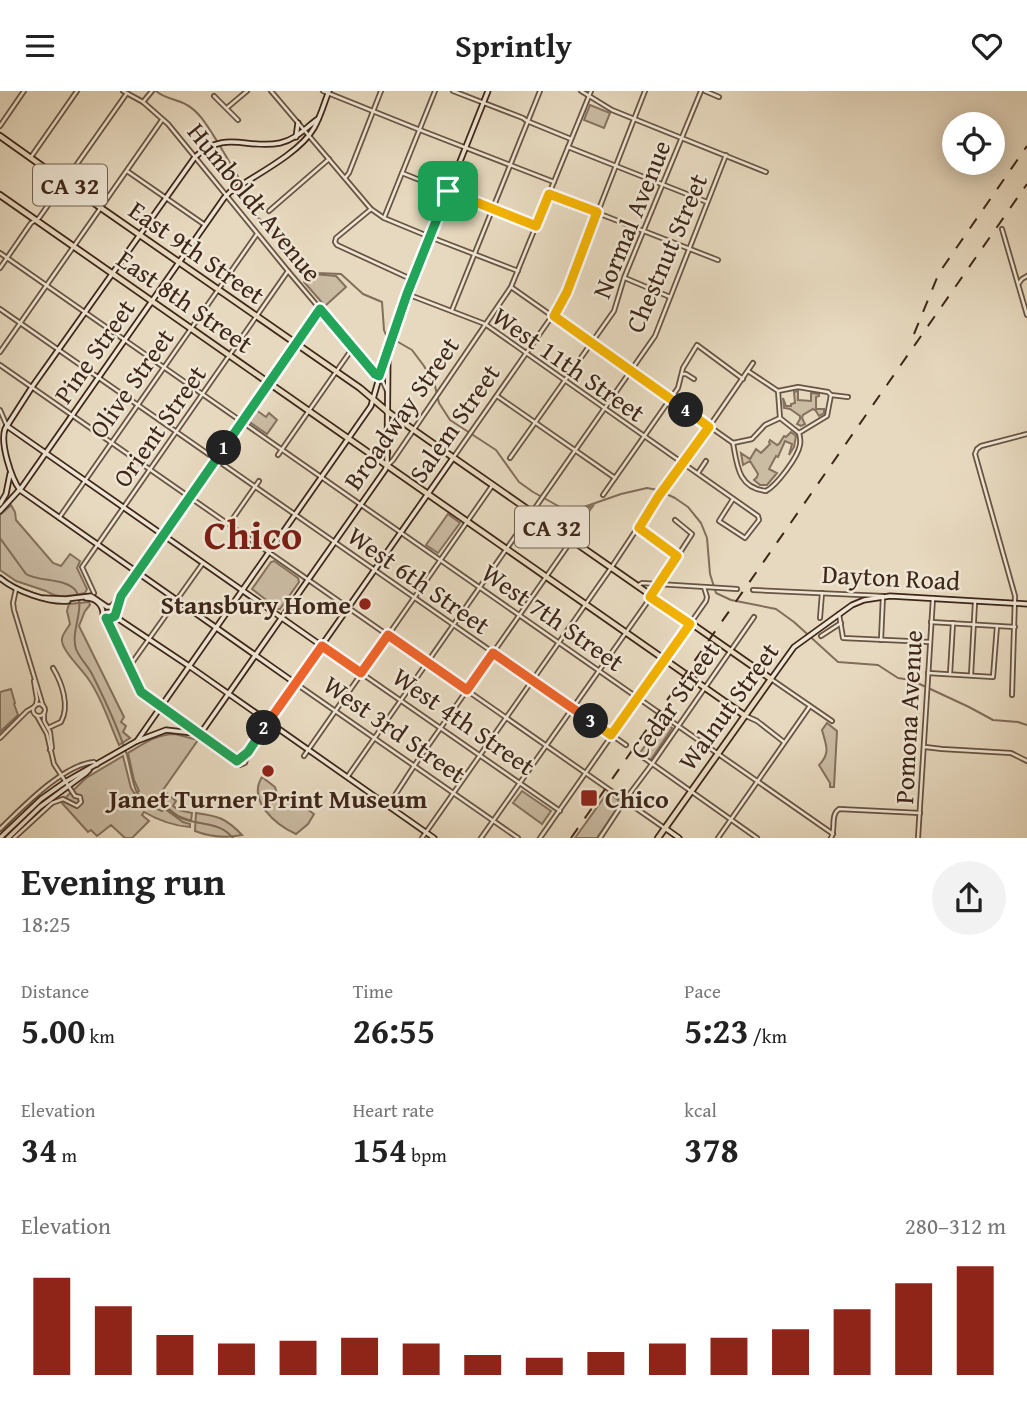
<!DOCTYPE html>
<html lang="en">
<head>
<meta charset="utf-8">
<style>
	:root { --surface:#fff; --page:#f2f2f2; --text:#222; --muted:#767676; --accent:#8f2418 }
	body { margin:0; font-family:"Gentium Book Plus",serif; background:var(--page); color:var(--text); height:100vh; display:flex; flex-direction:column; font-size:26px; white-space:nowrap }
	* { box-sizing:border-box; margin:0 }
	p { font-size:23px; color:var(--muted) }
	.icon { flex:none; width:38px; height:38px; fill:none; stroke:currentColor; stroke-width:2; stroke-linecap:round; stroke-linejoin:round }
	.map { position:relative; height:747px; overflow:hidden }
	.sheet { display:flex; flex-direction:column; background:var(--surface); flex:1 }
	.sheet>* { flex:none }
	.controls { position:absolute; left:942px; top:21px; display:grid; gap:14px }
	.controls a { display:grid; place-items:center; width:63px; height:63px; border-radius:50%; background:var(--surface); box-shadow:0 4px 18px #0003; font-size:35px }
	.pin { position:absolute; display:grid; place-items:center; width:60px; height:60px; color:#fff; margin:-30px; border-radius:14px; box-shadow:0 4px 10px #0006 }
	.km { position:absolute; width:35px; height:35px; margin:-18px; border-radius:50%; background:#222; color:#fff; font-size:19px; line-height:35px; text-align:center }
	.round { display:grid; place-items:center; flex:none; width:74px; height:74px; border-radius:37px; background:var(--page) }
	.headline { display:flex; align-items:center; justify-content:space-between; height:119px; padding:0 21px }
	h1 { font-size:38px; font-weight:800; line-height:52px }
	.stats { display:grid; grid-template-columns:repeat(3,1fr); gap:10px; height:119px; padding:7px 21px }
	.stats div { display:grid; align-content:center }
	.stats b { font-size:35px; font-weight:800 }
	.stats small { font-size:19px; font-weight:400 }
	.stats p { font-size:19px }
	.chart { height:196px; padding:14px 21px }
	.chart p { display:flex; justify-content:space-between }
	.chart svg { width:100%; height:126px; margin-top:7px; stroke:var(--accent); stroke-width:6 }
	header { display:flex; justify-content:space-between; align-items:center; height:91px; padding:0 21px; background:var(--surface); font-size:32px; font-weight:800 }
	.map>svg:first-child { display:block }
</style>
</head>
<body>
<header><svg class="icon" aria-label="menu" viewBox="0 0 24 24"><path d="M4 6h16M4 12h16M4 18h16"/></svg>Sprintly<svg class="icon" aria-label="heart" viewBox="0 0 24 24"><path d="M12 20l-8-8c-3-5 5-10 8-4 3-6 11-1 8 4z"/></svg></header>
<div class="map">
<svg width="1027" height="747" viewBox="0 0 1027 747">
	<rect width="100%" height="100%" fill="#e7d9bf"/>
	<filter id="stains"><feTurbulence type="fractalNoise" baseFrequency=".00286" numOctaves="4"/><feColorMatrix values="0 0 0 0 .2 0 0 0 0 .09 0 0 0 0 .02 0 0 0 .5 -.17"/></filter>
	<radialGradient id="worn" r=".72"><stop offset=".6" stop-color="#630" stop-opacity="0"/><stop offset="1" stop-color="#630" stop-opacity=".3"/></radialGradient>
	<g fill="#cabba3" stroke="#84715e" stroke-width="2">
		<polygon points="590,14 610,22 604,37 584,29"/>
		<polygon points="313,183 336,185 346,196 325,215 304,191"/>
		<polygon points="798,300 798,309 811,310 811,302 819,303 819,305 816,306 816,318 824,318 824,322 819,325 816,320 813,318 803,324 802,327 805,333 801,335 797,333 800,328 800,325 790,318 784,317 783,307 786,315 791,315 791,313 795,312 794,301"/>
		<polygon points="256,319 266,326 269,322 277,329 267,343 248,330"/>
		<polygon points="791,341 796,345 794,356 789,364 792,353 785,350 778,366 776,365 769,378 777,382 767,394 760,394 754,389 757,386 758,383 750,370 743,374 741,362 750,368 756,358 761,362 770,353 769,351 770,349 777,354 779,353 784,345 786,346"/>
		<path d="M 11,414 L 15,421 L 16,429 L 53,472 L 61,475 L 70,463 L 80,470 L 77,477 L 87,498 L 85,502 C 72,505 58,508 46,500 L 16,490 L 0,479 L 0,424 Z"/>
		<polygon points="593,415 572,443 552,429 559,418 578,419"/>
		<polygon points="448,423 460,432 438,462 426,454"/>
		<polygon points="274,470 298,487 299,491 280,518 278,518 252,498 271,471"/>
		<path d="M 89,511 L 90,514 L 85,520 L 79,535 L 124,626 L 121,631 L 126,635 L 123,641 L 130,647 L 119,654 C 109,632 103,609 89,589 C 83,579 60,558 62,548 C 62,543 68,537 70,533 L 67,520 L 69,513 Z"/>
		<polygon points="11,598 15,612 14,613 18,624 0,641 0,601"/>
		<polygon points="662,630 672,637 650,670 640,662"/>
		<path d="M 827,632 L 837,640 L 834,696 L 830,696 L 830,692 L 819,674 C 831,662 826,654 822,639 Z"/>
		<path d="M 175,643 L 198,649 L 163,699 L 176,710 L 173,715 L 179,719 L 192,722 L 191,730 L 178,725 L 166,716 L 166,714 L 152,710 L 150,712 L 144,710 L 141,705 L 137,708 C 141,715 147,715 154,714 L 155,717 L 162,720 L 165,718 L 183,731 L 190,733 L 190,736 C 174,735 158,729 144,721 L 142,724 L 149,730 L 132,747 L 125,747 L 111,734 L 97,745 L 91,739 L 88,741 L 61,711 L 86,687 L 123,665 L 131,697 L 135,703 L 139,700 L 134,689 L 128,662 C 143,653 157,643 175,643 Z"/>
		<path d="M 262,686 L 275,696 C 279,714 287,707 298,712 C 303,714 309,720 314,723 L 308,733 L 296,743 C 276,734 247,710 262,686 Z"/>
		<polygon points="522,700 551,720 542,733 513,712"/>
		<polygon points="608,701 618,709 620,713 597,747 575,747"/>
		<path d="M 196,722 C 218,725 226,727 242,744 C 227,747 210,746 195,740 Z"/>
	</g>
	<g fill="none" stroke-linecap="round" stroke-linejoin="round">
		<g stroke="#816d5b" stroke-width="2">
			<path d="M 156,0 C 165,8 177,8 187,14 C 200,21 209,38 217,50"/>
			<polyline points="220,55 240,89 248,116 253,123 266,133 279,147 288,161 295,168 317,182 341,183 363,203 382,211 384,239 386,244 412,259 424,275 435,295 439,312 450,329 496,359 519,391 533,401 560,416 578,418 621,403 647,397 658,399 675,407 688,416 701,432 707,447 710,483 716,502 731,509 776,518 794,531 838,571 878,574 898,587 911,589 969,616 993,629 1018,631 1027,634"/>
			<path d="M 0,447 L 26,483 C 39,491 67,487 76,500 C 86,517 70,540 76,558 C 80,568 89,576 93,585 C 106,611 118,637 127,664 C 132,681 132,702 146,713 C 150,713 153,711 157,712 C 166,714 173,723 181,727 C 200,735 219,730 233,747"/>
		</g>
		<g stroke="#685442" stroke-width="6">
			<g id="street">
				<polyline points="123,0 143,11 168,33 288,180 375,283 381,286 387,300"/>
				<polyline points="271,0 371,118 384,127 430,146 518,180"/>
				<polyline points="323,0 420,39 554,91"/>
				<polyline points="453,0 523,27 527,30 571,48"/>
				<polyline points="581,0 612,19 766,81"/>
				<polyline points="705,0 719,6"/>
				<polyline points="214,5 238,29"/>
				<polyline points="143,11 152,0"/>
				<polyline points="228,16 247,0"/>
				<polyline points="0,35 24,0"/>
				<polyline points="568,56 707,111"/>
				<polyline points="31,66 77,0"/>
				<polyline points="127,80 205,134"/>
				<polyline points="402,82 535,135"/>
				<polyline points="345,87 349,82 381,0"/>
				<polyline points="549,103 718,169"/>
				<polyline points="371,118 336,147 335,151 337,154 413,189"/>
				<polyline points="269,120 329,68"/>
				<polyline points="384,127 435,0"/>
				<polyline points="1002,138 1027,224"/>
				<polyline points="0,162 833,743"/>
				<polyline points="0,177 31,132 39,127 127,2"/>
				<polyline points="625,187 670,206"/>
				<polyline points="1019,192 1022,188 1027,185"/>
				<polyline points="511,196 733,352"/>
				<polyline points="407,203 485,233 758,425 759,429 745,447 719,430 733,408"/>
				<polyline points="0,218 626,654"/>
				<polyline points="452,219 540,0"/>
				<polyline points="0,261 162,29"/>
				<polyline points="0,274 663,736"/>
				<polyline points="748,280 778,300 798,296 828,301 831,304 827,325 799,342 780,327 778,300"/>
				<polyline points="682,283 686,283 694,288"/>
				<polyline points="831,304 848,306"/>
				<polyline points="497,305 615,387"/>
				<polyline points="0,319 7,335"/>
				<path d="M 733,352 C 737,374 738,397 766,400 C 777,394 798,366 800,354 C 801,348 800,347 799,342"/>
				<polyline points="733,352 752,348 765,334 780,327"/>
				<polyline points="278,364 352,258"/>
				<polyline points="453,367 564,208 645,0"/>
				<polyline points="510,367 614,220 624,187 701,0"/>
				<polyline points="387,375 393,369 511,196 591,0"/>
				<polyline points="698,382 706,370"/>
				<polyline points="603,404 678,297 683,277 697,254 743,288"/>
				<polyline points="59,427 257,143"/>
				<polyline points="229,433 259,390"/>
				<polyline points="639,437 677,465"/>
				<polyline points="637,495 642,492 737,498"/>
				<polyline points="16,498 13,512 14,519 43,615"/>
				<polyline points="753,499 883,505 881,549"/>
				<polyline points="94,502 82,476 288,180"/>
				<polyline points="111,515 120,506 320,218"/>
				<polyline points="839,523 843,547 930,551"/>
				<polyline points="820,527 822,502"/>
				<polyline points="931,531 1015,536"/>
				<polyline points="821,545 841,532"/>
				<polyline points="322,555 560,720"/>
				<polyline points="129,576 203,472"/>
				<polyline points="928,582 993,586 997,535"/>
				<polyline points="950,583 953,532"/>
				<polyline points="971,584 975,511"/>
				<polyline points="771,588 832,630"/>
				<polyline points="34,590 37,608 36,614"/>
				<polyline points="295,592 518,747"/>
				<polyline points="1012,604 1015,505 975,363 977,358 981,355 1027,343"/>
				<circle cx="39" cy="619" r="6"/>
				<polyline points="44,622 44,630 50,641 52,657 50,659"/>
				<polyline points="744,624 757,630 784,651"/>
				<path d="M 48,637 L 61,631 C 70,615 62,592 53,577"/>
				<polyline points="199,641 234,666 240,674 245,672 248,661"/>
				<polyline points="0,647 27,620 34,616"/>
				<polyline points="925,656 942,658 1011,662 1027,670"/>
				<polyline points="637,662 757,747"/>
				<polyline points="304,665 492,395"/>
				<polyline points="238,669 248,661 268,631"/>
				<polyline points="348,685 655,245 726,64"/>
				<polyline points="388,715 414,675 583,433"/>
				<path d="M 0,738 C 22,717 62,674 94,671 L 97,674"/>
				<polyline points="14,747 52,712 63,708 77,715 81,711 80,706 75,705 54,673 47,643 37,625"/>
				<polyline points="422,747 611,477 658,406 684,372 753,272"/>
				<polyline points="481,747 651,506 692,443 675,429"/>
				<polyline points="540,747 706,510 707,506 704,496"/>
				<polyline points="600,747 625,709 652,673 754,526"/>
				<polyline points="718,747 810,615"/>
				<path d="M 831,747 C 836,738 830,724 839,718 L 920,722"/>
				<polyline points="918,747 933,507"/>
			</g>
		</g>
		<g stroke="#3e2719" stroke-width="7">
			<g id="secondary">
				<polyline points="296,46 298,32"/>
				<polyline points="7,335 322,555"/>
				<polyline points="0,413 6,403 10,383"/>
				<path d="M 0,420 L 22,396 L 224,107 L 230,101 C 254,85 300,62 314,37 C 321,25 324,12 329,0"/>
				<path d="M 0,487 C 15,500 49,512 68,510"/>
				<polyline points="44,507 66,508 91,505 107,516 112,516 120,529 189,575 434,747"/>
				<path d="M 86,507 C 96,507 103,514 103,523 L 141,601 L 199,641"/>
				<polyline points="771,588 794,556 852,514 864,509 890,505 1027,513"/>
				<path d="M 295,592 L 20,399 C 11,387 0,352 5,338 L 32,296 L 195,66 C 225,38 248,59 280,52 C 297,48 305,37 318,28"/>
				<polyline points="268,631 453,367"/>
				<polyline points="199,641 203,639 385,379 387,375 388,263"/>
				<polyline points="137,650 371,315 385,266 388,261 399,224 488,0"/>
				<polyline points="665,737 679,747"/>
				<polyline points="0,747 41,708 65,691 137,650 166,639 193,642 199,641"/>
				<polyline points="8,747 40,716 86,682 89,679"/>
			</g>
		</g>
		<g stroke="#3e2719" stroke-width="8">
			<g id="primary">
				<polyline points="0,45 101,117 360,297 388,321 771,588 658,747"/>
				<polyline points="0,104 744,624"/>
				<polyline points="375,364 381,365 387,361"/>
			</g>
		</g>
		<use href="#street" stroke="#efe6d5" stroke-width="2.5"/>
		<use href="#secondary" stroke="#efe6d5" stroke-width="3.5"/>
		<use href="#primary" stroke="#e7d9bf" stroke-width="4.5"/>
		<g stroke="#3e2719" stroke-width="2" stroke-dasharray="12 12" stroke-linecap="butt">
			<polyline points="914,243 939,182 1027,55"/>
			<polyline points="571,747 1027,93"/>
		</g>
	</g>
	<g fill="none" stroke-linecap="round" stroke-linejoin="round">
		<g stroke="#fff" stroke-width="14">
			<polyline id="split-1" points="224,357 320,218 375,283 379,285 407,203 448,100"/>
		</g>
		<g stroke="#fff" stroke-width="14">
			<polyline id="split-2" points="224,357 121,505 115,525 109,528 106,527 141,601 237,670 248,661 264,637"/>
		</g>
		<g stroke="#fff" stroke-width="14">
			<polyline id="split-3" points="264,637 322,555 361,582 388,544 467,599 493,562 591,630"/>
		</g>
		<g stroke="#fff" stroke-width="14">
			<polyline id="split-4" points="591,630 611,644 690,533 650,506 677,465 639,437 658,406 709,336 686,319"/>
		</g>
		<g stroke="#fff" stroke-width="14">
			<polyline id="split-5" points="448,100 536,135 549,103 597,121 567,201 554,225 686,319"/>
		</g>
		<use href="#split-1" stroke="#22a559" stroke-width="9"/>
		<use href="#split-2" stroke="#22a559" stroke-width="9"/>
		<use href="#split-3" stroke="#f0652b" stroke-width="9"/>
		<use href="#split-4" stroke="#f5b400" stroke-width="9"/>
		<use href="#split-5" stroke="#f5b400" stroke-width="9"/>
	</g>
	<g fill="#8f2418" stroke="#efe6d5" stroke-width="2.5">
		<circle cx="365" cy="513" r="7"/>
		<circle cx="268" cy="680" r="7"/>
		<rect x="580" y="698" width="18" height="18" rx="3.5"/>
	</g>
	<g text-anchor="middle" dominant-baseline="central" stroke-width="5" stroke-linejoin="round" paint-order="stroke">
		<g fill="#efe6d5" stroke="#736051" stroke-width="2">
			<rect x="33" y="73.5" width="74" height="41" rx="5"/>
			<rect x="515" y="415.5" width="74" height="41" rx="5"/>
		</g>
		<g font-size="24" font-weight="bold" fill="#3e2719">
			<text x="70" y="94">CA 32</text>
			<text x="552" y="436">CA 32</text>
		</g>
		<g font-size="26" fill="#3e2719" stroke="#efe6d5">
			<text transform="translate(255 111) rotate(51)">Humboldt Avenue</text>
			<text transform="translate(631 128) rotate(-68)">Normal Avenue</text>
			<text transform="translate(197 161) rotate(35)">East 9th Street</text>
			<text transform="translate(666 162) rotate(-67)">Chestnut Street</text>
			<text transform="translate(185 210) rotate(35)">East 8th Street</text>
			<text transform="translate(94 260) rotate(-55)">Pine Street</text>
			<text transform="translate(569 273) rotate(35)">West 11th Street</text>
			<text transform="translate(131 292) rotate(-55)">Olive Street</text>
			<text transform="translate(401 322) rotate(-55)">Broadway Street</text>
			<text transform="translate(454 332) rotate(-55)">Salem Street</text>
			<text transform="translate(159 335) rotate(-55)">Orient Street</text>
			<text transform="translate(891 486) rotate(3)">Dayton Road</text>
			<text transform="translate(419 489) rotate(35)">West 6th Street</text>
			<text transform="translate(553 526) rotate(35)">West 7th Street</text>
			<text transform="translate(674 609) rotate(-55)">Cedar Street</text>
			<text transform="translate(728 615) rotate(-54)">Walnut Street</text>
			<text transform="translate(908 626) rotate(-87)">Pomona Avenue</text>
			<text transform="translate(464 630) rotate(35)">West 4th Street</text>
			<text transform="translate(395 638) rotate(35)">West 3rd Street</text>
		</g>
		<g font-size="26" font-weight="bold" fill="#3e2719" stroke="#efe6d5" text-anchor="end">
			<text x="351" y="513">Stansbury Home</text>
			<text x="268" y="707" text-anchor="middle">Janet Turner Print Museum</text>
			<text x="605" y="707" text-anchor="start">Chico</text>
		</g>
		<g font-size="40" font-weight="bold" fill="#7a1f14" stroke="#efe6d5">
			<text x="253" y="443">Chico</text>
		</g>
	</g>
	<rect width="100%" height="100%" filter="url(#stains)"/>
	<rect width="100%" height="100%" fill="url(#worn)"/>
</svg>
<div class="controls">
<a><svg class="icon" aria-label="locate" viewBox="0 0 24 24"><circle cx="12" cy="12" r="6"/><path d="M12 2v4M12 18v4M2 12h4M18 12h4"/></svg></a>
</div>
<div class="pin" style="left:448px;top:100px;background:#1e9e55"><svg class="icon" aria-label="arrive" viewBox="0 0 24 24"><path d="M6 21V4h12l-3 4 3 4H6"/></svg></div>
<b class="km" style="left:224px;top:357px">1</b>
<b class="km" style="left:264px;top:637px">2</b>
<b class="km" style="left:591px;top:630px">3</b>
<b class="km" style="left:686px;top:319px">4</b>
</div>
<section class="sheet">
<div class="headline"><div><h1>Evening run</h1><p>18:25</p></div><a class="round"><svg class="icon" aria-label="share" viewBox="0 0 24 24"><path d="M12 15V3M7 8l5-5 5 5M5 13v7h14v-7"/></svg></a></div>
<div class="stats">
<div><p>Distance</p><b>5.00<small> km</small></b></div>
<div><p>Time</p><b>26:55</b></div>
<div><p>Pace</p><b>5:23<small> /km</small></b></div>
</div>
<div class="stats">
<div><p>Elevation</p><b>34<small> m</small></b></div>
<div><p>Heart rate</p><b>154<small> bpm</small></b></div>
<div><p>kcal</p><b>378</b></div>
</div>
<div class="chart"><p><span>Elevation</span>280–312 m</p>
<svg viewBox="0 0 160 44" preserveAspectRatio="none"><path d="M5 44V10M15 44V20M25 44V30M35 44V33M45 44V32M55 44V31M65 44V33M75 44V37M85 44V38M95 44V36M105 44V33M115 44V31M125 44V28M135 44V21M145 44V12M155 44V6"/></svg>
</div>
</section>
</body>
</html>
